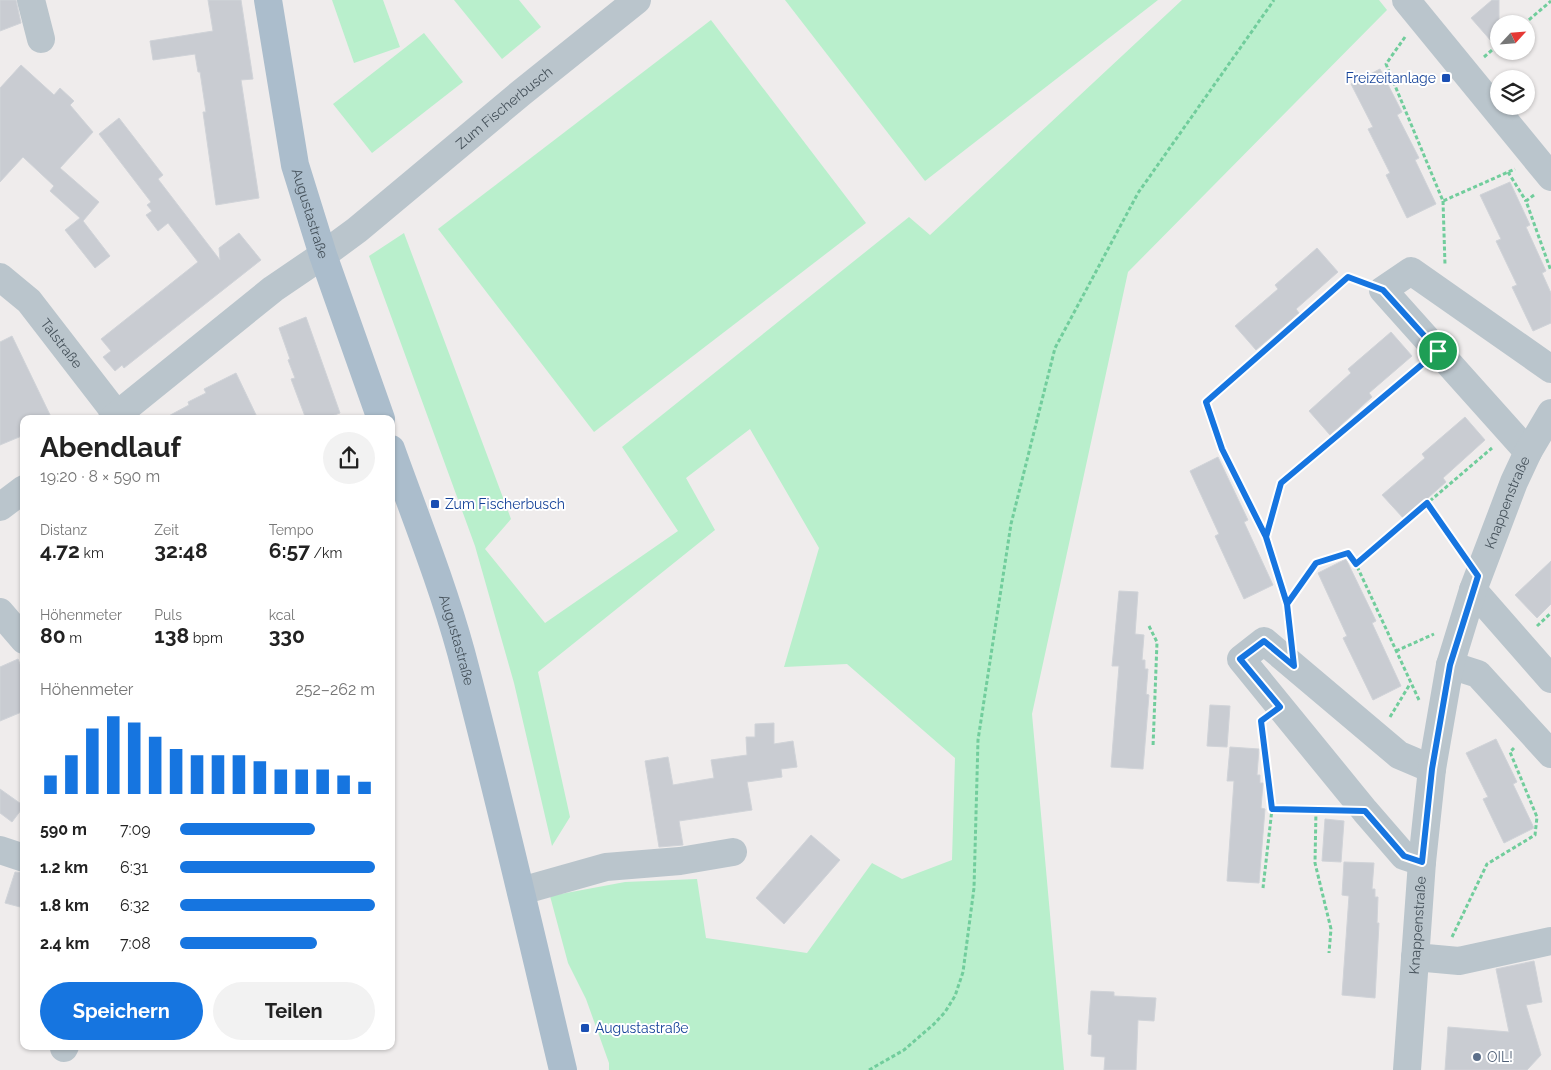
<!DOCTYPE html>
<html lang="de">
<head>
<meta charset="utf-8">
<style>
	:root { --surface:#fff; --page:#f2f2f2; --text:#222; --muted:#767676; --accent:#1675e0 }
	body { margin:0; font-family:Raleway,sans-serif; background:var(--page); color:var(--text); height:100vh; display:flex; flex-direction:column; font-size:19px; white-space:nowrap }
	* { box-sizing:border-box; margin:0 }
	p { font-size:16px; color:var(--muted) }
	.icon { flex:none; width:28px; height:28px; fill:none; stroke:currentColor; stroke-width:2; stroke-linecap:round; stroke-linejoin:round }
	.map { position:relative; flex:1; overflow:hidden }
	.side { position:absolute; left:20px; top:415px; width:375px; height:635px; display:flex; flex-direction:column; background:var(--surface); border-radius:10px; box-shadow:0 1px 4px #0004 }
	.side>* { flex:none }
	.needle { width:32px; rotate:64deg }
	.controls { position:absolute; left:1490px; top:15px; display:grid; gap:10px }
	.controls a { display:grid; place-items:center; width:45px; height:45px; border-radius:50%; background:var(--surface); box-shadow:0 1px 4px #0004; font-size:25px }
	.pin { position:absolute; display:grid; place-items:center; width:42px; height:42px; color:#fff; margin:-21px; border:2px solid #fff; border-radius:50%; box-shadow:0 1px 5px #0007 }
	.round { display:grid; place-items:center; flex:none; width:52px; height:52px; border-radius:26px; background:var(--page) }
	.head { display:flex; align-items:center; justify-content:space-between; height:85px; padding:0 20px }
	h1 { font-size:28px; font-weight:700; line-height:38px }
	.figures { display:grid; grid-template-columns:repeat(3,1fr); gap:8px; height:85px; padding:5px 20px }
	.figures div { display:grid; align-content:center }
	.figures b { font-size:21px; font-weight:700 }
	.figures small { font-size:14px; font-weight:400 }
	.figures p { font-size:14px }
	.chart { height:140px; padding:10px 20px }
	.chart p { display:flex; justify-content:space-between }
	.chart svg { width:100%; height:90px; margin-top:5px; stroke:var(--accent); stroke-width:6 }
	.button { display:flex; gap:10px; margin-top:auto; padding:10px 20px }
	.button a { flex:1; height:58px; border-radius:30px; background:var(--accent); color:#fff; font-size:20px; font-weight:700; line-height:58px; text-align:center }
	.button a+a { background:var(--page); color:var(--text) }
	ul { padding:0 20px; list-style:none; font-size:16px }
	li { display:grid; grid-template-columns:80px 60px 1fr; align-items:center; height:38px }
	li i { height:12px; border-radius:6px; background:var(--accent) }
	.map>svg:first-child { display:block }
</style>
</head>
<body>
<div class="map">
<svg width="1551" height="1070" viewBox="0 0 1551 1070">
	<rect width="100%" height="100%" fill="#efecec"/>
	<g fill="#b9efcc">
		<polygon points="332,0 383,0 400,47 354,63"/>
		<polygon points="454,0 519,0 541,27 502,59"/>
		<polygon points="785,0 1158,0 925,181"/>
		<polygon points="1182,0 1379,0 1387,10 1128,272 1032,714 1064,1070 609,1070 609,1063 586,999 568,963 550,896 625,882 697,879 706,938 807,953 872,863 902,879 952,860 955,758 847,664 784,667 819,548 750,429 686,478 715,530 538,672 570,817 552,846 514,683 475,546 369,256 404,233 511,519 485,549 545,623 678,531 622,447 909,217 930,235"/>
		<polygon points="711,20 866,223 594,432 438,229"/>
		<polygon points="424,33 463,82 372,153 333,104"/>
	</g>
	<g fill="#c9ccd2" stroke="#d0d3d8">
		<polygon points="0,0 16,0 21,23 0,31"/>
		<polygon points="208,0 241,0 253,79 241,80 259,198 216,205 203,112 206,112 200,72 198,72 195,54 153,60 150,41 213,31"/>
		<polygon points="1492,0 1499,0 1499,50 1471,18"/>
		<polygon points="21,65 54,95 60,88 74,101 70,105 93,132 60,168 99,202 83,221 110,256 95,268 65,230 80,218 50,191 54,186 23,157 0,182 0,88"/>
		<polygon points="1380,69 1402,112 1397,115 1419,158 1415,160 1436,204 1407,218 1386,175 1390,173 1368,129 1373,127 1351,84"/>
		<polygon points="119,118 163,175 158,179 220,260 219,248 239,233 261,260 124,368 122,365 115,371 103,357 111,351 101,339 198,262 168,223 158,231 146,215 152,211 147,205 151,202 99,134"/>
		<polygon points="1510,182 1530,225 1526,227 1546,271 1542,273 1551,293 1551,323 1533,331 1512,287 1517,285 1496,241 1501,239 1480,195"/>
		<polygon points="1317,248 1338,272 1296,309 1299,313 1256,350 1235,326 1278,289 1275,285"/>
		<polygon points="306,317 340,413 323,419 306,419 291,379 295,378 288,360 290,359 279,328"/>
		<polygon points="1391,332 1412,356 1369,393 1372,397 1330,435 1309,411 1351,373 1348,369"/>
		<polygon points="12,336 52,419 24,419 24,435 0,445 0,342"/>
		<polygon points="236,373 258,419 163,419 189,405 188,402 206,393 204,389"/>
		<polygon points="1465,417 1485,440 1443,478 1446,482 1404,519 1382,495 1425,458 1422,454"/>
		<polygon points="1218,457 1248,520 1244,522 1273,585 1244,599 1215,536 1219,534 1190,471"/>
		<polygon points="1346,559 1376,621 1372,623 1401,686 1373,700 1343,638 1347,636 1318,573"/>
		<polygon points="1551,561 1551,604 1537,618 1515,595"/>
		<polygon points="1119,591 1138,592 1135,634 1144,635 1142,660 1145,660 1145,669 1148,669 1146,694 1149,695 1143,769 1111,767 1119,666 1112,666"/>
		<polygon points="18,659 24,674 24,711 0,721 0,667"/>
		<polygon points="1210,705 1230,706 1227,747 1207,746"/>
		<polygon points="774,723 774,744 793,741 797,767 781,769 782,777 747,782 752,810 679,821 683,845 659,847 645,761 668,757 673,785 714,778 711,760 747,755 746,737 755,737 755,724"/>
		<polygon points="1496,739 1517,782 1513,784 1534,828 1504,843 1483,799 1488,797 1466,753"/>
		<polygon points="1230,747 1259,749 1257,775 1260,775 1260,783 1263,783 1261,808 1265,809 1259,883 1227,881 1234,781 1227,781"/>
		<polygon points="0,789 24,806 12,822 0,813"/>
		<polygon points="1325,819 1344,821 1341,862 1322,861"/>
		<polygon points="811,835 840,860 784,924 756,898"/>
		<polygon points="1344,862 1374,863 1372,889 1375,889 1375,897 1378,897 1377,923 1379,923 1375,998 1342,995 1349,896 1342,895"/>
		<polygon points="15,872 24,873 24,908 5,903"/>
		<polygon points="1534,961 1542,1002 1526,1005 1541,1055 1527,1070 1445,1070 1448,1027 1509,1032 1496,969"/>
		<polygon points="1091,991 1114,992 1114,996 1156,998 1154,1021 1138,1020 1136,1070 1104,1070 1105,1057 1091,1056 1092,1035 1088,1034"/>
	</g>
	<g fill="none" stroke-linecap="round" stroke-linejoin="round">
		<g stroke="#71cd9c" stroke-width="3" stroke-dasharray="4 2.5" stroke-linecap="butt">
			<polyline points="1524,24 1551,1"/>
			<polyline points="1405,37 1386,64 1443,201 1515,169"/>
			<polyline points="1484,57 1499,44"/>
			<polyline points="1508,172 1526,201"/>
			<polyline points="1534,195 1526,201 1551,271"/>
			<polyline points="1443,201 1445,265"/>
			<polyline points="1427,503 1462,553"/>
			<polyline points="1266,536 1222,449 1206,402 1348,277 1362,282"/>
			<polyline points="1287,603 1316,563 1348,553 1356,564"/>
			<polyline points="1149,626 1157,642 1153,747"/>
			<polyline points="1537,626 1551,613"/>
			<polyline points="1290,630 1287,604 1266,537 1281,483 1420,366"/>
			<polyline points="1396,651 1434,634"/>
			<polyline points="1419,700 1356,564 1492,448"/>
			<polyline points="1390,717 1410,684"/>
			<polyline points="1262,723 1272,809 1263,888"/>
			<polyline points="1272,809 1334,810"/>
			<polyline points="1316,810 1315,863 1331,929 1329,953"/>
			<polyline points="1452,937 1487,864 1535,835 1537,817 1510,752 1514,748"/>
			<polyline points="869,1070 904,1050 934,1024 945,1012 955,996 963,972 974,888 978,740 1011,524 1055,348 1138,193 1274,0"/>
		</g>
		<g stroke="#bac5cc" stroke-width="28">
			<polyline points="31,0 41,39"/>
			<polyline points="1406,0 1551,177"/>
			<path id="s1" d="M 0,277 L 29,301 L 117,415"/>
			<path id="s2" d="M 112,419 L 273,289 L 323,255 L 357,230 L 521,93 L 637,0"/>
			<polyline points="1528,452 1383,290 1411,271 1551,369"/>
			<polyline points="0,507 24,489"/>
			<polyline points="1473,590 1551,679"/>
			<polyline points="0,612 24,640"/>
			<polyline points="1450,665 1478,674 1551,754"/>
			<polyline points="0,850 24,858"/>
			<polyline points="1422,862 1404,856 1365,811 1241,659 1264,641 1399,755 1432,769"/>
			<polyline points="521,891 606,867 680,861 733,852"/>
			<polyline points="1415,957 1459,961 1551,941"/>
			<polyline points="64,1048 65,1046"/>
			<path id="s3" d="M 1407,1070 L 1422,862 L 1432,769 L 1450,665 L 1473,590 L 1514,482 L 1528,452 L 1551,413"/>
		</g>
		<g stroke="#abbdcc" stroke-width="28">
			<path id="s4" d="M 268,0 L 295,165 L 323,255 L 381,419"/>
			<path id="s5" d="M 391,449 C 415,516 442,583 461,652 C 498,791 530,931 563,1070"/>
		</g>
	</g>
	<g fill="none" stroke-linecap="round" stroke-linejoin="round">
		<g stroke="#fff" stroke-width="10">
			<polyline id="route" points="1438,351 1281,483 1266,537 1287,604 1294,666 1264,641 1240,659 1280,707 1261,721 1272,809 1365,811 1404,856 1422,862 1432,769 1450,665 1478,576 1427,503 1356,564 1348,553 1316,563 1287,604 1266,537 1222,449 1206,402 1348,277 1383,290 1438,351"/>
		</g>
		<use href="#route" stroke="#1675e0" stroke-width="6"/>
	</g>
	<g fill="#1a4fb4" stroke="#fff" stroke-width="2">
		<rect x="1441" y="73" width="10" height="10" rx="2.5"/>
		<rect x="430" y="499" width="10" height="10" rx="2.5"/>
		<rect x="580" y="1023" width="10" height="10" rx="2.5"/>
	</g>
	<circle fill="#5c6f8a" stroke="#fff" stroke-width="2" cx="1477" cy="1057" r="5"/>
	<g text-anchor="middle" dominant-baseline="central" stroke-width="4" stroke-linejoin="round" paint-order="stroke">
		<g font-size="14" fill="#164399" stroke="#fff" text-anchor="start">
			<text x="1436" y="78" text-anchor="end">Freizeitanlage</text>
			<text x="445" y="504">Zum Fischerbusch</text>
			<text x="595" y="1028">Augustastraße</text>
		</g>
		<g font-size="14" fill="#45515a" stroke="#fff">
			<text stroke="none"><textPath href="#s2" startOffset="501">Zum Fischerbusch</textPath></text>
			<text stroke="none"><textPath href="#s4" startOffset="218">Augustastraße</textPath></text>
			<text stroke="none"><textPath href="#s1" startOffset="91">Talstraße</textPath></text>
			<text stroke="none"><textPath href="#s3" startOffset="580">Knappenstraße</textPath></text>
			<text stroke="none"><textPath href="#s5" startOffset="202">Augustastraße</textPath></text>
			<text stroke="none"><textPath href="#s3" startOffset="145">Knappenstraße</textPath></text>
		</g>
		<g font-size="14" fill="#4e5e75" stroke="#fff" text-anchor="start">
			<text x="1487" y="1057">OIL!</text>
		</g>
	</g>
</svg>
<div class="controls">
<a><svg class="needle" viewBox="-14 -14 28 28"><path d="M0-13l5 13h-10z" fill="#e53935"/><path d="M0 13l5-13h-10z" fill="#767676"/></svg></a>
<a><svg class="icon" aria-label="layers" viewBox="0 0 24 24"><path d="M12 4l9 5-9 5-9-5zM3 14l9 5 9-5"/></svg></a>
</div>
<div class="pin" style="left:1438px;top:351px;background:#1e9e55"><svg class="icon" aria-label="arrive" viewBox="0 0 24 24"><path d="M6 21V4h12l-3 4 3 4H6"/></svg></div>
<section class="side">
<div class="head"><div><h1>Abendlauf</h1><p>19:20 · 8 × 590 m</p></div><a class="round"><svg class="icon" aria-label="share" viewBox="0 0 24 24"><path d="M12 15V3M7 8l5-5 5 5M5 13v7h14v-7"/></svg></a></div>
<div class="figures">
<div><p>Distanz</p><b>4.72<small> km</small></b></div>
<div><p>Zeit</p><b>32:48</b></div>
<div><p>Tempo</p><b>6:57<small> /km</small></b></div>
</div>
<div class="figures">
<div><p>Höhenmeter</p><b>80<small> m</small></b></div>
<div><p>Puls</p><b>138<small> bpm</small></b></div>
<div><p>kcal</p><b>330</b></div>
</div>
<div class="chart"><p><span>Höhenmeter</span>252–262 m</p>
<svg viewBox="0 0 160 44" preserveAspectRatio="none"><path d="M5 44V35M15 44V25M25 44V12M35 44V6M45 44V9M55 44V16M65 44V22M75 44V25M85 44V25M95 44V25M105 44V28M115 44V32M125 44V32M135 44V32M145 44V35M155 44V38"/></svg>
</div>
<ul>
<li><b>590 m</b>7:09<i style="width:69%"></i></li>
<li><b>1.2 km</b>6:31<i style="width:100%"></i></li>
<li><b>1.8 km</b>6:32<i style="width:100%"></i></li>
<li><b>2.4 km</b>7:08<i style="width:70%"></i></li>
</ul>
<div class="button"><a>Speichern</a><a>Teilen</a></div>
</section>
</div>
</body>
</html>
